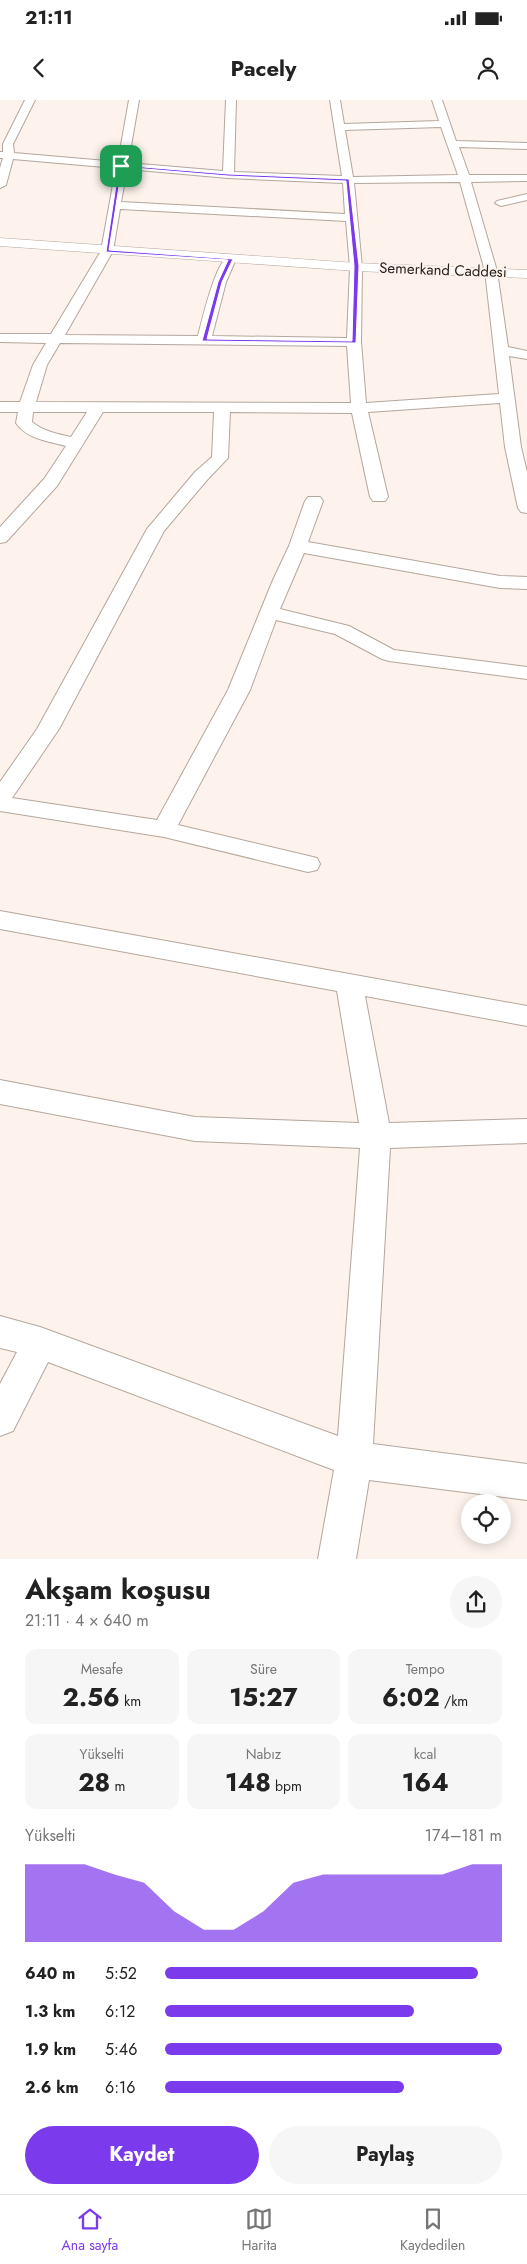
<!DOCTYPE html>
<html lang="tr">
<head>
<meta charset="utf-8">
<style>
	:root { --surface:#fff; --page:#f6f6f6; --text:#222; --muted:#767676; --line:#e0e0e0; --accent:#7c3aed }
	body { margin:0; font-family:Jost,sans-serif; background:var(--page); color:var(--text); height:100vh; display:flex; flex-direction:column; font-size:19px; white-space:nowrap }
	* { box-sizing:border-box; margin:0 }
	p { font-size:16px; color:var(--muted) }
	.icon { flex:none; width:28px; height:28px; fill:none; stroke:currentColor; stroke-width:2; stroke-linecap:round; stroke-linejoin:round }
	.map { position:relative; height:1459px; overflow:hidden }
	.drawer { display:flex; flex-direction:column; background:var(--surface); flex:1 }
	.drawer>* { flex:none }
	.tools { position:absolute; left:461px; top:1394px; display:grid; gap:10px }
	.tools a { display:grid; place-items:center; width:50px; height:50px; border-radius:50%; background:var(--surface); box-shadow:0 2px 12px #0003; font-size:25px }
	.pin { position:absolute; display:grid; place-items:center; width:42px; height:42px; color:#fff; margin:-21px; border-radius:10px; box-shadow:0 2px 8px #0006 }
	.round { display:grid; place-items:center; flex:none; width:52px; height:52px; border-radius:26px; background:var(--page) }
	.overview { display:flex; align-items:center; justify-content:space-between; height:85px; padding:0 25px }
	h1 { font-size:28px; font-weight:700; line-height:38px }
	.figures { display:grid; grid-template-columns:repeat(3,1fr); gap:8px; height:85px; padding:5px 25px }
	.figures div { display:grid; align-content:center; border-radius:12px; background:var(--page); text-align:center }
	.figures b { font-size:25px; font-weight:700 }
	.figures small { font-size:14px; font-weight:400 }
	.figures p { font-size:14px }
	.chart { height:140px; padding:10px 25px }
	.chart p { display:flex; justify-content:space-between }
	.chart svg { width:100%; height:90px; margin-top:5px; fill:var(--accent); opacity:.7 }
	.primary-button { display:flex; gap:10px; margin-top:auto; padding:10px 25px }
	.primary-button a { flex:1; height:58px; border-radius:30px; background:var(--accent); color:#fff; font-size:20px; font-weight:700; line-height:58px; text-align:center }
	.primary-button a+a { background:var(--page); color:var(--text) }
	ul { padding:0 25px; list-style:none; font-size:16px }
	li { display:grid; grid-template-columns:80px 60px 1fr; align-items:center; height:38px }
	li i { height:12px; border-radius:6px; background:var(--accent) }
	.status { display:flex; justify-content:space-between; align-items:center; height:35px; padding:0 25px; background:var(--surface); direction:ltr }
	.status svg { height:14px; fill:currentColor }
	header { display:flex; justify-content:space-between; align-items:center; height:65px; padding:0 25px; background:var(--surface); font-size:22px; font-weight:700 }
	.tabs { display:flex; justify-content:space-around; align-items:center; height:70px; border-top:1px solid var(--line); background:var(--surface); font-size:14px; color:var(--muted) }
	.tabs a { display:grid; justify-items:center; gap:2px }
	.tabs .on { color:var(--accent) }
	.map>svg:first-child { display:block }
</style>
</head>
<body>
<div class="status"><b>21:11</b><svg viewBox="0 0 49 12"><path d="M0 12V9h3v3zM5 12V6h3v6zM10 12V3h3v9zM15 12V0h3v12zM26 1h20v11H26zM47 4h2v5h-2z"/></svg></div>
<header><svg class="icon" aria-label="back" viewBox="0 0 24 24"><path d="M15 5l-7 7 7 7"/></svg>Pacely<svg class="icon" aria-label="person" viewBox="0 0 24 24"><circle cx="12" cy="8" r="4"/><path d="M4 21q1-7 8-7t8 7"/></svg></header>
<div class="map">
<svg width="527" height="1459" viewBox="0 0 527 1459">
	<rect width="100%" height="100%" fill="#fdf3ec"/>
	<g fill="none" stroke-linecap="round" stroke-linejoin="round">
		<g stroke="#b5a69b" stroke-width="2">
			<g id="minor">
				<path d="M 25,0 L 35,0 L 13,44 L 14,53 L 118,62 L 129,0 L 139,0 L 128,63 L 223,71 L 226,0 L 236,0 L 234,72 L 342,76 L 330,0 L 340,0 L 344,24 L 439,21 L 432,0 L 442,0 L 456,41 L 527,43 L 527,49 L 459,47 L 469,75 L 527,75 L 527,81 L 471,82 L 497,171 L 508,247 L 527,251 L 527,259 L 509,256 L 521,347 L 527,372 L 527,413 L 521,412 L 518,408 L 505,347 L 500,303 L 368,312 L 388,397 L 385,401 L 373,401 L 370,397 L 352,313 L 230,312 L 228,358 L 207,380 L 164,431 L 59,629 L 12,698 L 157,720 L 228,590 L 273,480 L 289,446 L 305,401 L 308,397 L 320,397 L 323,401 L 308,442 L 500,476 L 527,477 L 527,489 L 500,488 L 304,453 L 280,509 L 349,526 L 394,550 L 527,567 L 527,579 L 389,561 L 382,559 L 335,534 L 276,520 L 250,590 L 178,725 L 317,758 L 320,764 L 317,770 L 308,772 L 164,737 L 0,711 L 0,682 L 37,629 L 147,429 L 195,372 L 212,357 L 214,312 L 103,312 L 57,386 L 6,442 L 0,443 L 0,427 L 44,379 L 66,346 C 48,341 27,339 16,323 L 18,312 L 0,312 L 0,302 L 20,302 L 33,265 L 46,243 L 0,242 L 0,234 L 51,234 L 101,151 L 116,68 L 13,59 L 6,85 L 0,88 L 0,68 L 3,58 L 0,58 L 0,52 L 3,52 L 3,44 ZM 441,27 L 458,75 L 353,77 L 345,30 ZM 127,69 L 228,78 L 343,83 L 345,114 L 121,102 ZM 460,82 L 485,171 L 499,294 L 366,303 L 361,242 L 362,167 L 354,83 ZM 120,109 L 346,121 L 350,167 L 347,238 L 212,236 L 226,182 L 236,159 L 230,155 C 216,159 202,221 198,236 L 65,235 L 113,151 ZM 60,243 L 347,246 L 351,303 L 36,302 L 47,265 ZM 33,312 L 87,312 L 71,337 C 57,334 43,331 32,322 Z"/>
				<polygon points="527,94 527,100 501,106 495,103 497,101"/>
				<polygon points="0,811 527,906 527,926 365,896 389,1023 527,1019 527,1043 390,1048 373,1344 527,1364 527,1400 369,1380 356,1459 318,1459 334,1370 48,1262 13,1331 0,1336 0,1284 17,1252 0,1248 0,1216 40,1227 338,1336 360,1048 195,1041 0,1004 0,980 195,1017 359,1023 337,891 0,829"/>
			</g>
		</g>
		<g stroke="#b5a69b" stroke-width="1">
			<polygon id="tertiary" points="0,138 356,163 527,170 527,178 356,171 0,146"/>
		</g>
		<use href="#minor" fill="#fff" fill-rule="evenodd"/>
		<use href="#tertiary" fill="#fff" fill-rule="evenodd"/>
	</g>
	<path fill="#7c3aed" stroke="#fff" fill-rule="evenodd" d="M 119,65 L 228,74 L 349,79 L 359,166 L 356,243 L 202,241 L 218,182 L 228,160 L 106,152 ZM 122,67 L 228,76 L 346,81 L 354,166 L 352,241 L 207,239 L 222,182 L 233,159 L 109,150 Z"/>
	<g text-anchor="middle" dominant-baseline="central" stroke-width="4" stroke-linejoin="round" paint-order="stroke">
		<g font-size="15" fill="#241f1a" stroke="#fdf3ec">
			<text transform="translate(443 170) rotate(2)">Semerkand Caddesi</text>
		</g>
	</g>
</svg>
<div class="tools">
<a><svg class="icon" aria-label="locate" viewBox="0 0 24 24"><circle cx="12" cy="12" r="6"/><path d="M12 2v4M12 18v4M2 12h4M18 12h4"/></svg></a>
</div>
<div class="pin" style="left:121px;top:66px;background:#1e9e55"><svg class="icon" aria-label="arrive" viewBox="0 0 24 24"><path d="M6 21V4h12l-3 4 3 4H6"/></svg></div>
</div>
<section class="drawer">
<div class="overview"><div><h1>Akşam koşusu</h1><p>21:11 · 4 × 640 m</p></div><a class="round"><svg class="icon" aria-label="share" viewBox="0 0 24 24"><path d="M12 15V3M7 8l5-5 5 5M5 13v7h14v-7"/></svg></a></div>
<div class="figures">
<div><p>Mesafe</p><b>2.56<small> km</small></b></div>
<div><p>Süre</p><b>15:27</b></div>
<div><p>Tempo</p><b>6:02<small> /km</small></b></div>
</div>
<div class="figures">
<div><p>Yükselti</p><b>28<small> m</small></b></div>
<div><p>Nabız</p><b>148<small> bpm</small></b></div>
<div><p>kcal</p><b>164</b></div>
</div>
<div class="chart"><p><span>Yükselti</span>174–181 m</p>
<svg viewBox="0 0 160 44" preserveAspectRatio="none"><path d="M0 44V6L10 6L20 6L30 11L40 15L50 29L60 38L70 38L80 29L90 15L100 11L110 11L120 11L130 11L140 11L150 6L160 6V44z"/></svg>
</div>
<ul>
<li><b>640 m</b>5:52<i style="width:93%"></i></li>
<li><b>1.3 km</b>6:12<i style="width:74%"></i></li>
<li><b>1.9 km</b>5:46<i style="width:100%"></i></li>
<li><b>2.6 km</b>6:16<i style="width:71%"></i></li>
</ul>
<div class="primary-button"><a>Kaydet</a><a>Paylaş</a></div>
</section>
<nav class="tabs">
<a class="on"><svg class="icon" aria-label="home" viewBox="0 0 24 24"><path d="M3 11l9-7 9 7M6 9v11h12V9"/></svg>Ana sayfa</a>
<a><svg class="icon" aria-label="map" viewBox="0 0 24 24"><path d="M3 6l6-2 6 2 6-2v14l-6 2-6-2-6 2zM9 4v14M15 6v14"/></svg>Harita</a>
<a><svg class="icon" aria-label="saved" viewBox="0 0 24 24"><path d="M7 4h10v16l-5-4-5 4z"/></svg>Kaydedilen</a>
</nav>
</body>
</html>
